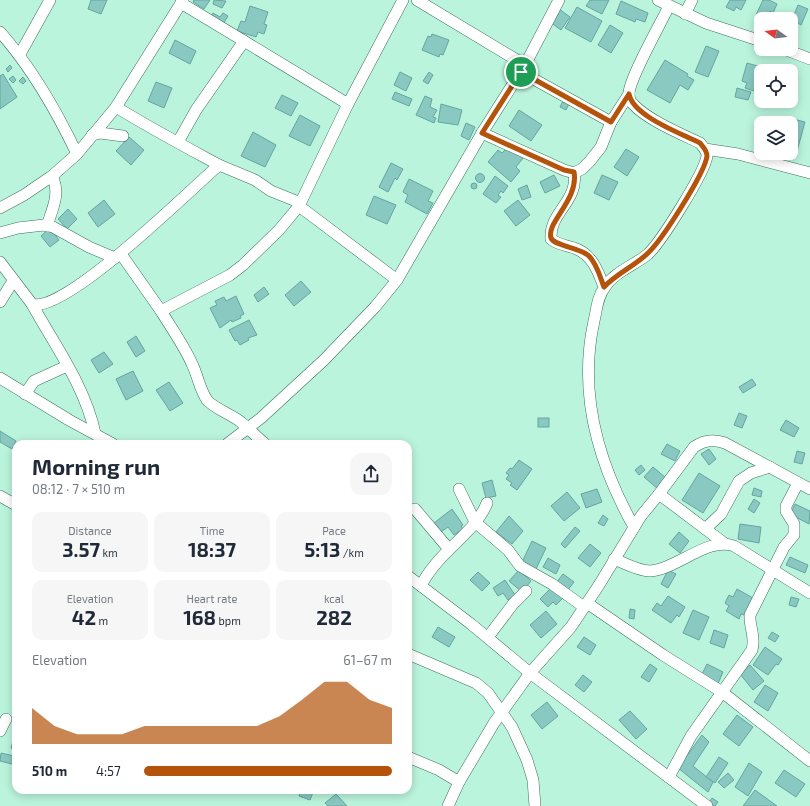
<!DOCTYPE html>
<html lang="en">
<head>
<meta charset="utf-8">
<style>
	:root { --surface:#fff; --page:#f6f6f7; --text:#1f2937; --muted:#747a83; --accent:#b45309 }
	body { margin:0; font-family:"Exo 2",sans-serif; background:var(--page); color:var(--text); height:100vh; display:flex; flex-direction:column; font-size:15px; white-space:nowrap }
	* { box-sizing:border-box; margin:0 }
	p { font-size:13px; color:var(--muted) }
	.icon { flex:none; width:22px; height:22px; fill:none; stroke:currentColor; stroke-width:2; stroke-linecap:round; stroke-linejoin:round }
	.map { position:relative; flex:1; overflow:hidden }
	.details { position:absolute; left:12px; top:440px; width:400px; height:354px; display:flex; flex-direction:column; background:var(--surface); border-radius:12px; box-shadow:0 2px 10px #0003 }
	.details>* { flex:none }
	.needle { width:26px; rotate:285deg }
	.controls { position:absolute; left:754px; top:12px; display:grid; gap:8px }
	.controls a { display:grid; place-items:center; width:44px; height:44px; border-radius:8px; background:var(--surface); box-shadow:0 2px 10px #0003; font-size:20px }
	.pin { position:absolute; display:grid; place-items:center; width:34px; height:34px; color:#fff; margin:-17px; border:2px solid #fff; border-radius:50%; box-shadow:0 1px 4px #0007 }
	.round { display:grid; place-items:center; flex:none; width:42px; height:42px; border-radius:12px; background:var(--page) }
	.head { display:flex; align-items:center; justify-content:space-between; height:68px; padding:0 20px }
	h1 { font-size:22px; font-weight:700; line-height:30px }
	.stats { display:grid; grid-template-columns:repeat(3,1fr); gap:6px; height:68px; padding:4px 20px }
	.stats div { display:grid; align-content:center; border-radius:10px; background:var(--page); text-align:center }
	.stats b { font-size:20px; font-weight:700 }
	.stats small { font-size:11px; font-weight:400 }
	.stats p { font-size:11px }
	.chart { height:112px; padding:8px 20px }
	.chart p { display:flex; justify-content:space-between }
	.chart svg { width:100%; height:72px; margin-top:4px; fill:var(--accent); opacity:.7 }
	ul { padding:0 20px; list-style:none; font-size:13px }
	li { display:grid; grid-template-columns:64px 48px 1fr; align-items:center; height:30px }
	li i { height:10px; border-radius:5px; background:var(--accent) }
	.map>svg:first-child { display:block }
</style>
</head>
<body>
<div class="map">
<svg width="810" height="806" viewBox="0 0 810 806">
	<rect width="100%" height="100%" fill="#bbf4dc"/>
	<g fill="#89c9c2" stroke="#66a59f">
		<polygon points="91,0 107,0 101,14 88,9"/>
		<polygon points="194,0 210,0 204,9 193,2"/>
		<polygon points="214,0 226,1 222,8 213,4"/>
		<polygon points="590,0 609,0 602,14 586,6"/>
		<polygon points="730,0 746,0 741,10 736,7 734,11 726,7"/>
		<polygon points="763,0 769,0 777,4 773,13 770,11 766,19 756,15"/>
		<polygon points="621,1 648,13 645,22 636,19 635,22 616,14"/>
		<polygon points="798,5 808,9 801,25 792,20"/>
		<polygon points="250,6 268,12 264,24 267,25 264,34 258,32 256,37 237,31 241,21 245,22"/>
		<polygon points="577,7 602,21 591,42 565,28"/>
		<polygon points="559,9 570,17 561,30 550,22"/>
		<polygon points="213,13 220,17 223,13 228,16 222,26 210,18"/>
		<polygon points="610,25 623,33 611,53 598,45"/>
		<polygon points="432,34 449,40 443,55 440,54 439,57 422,50 428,36 431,37"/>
		<polygon points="175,40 196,51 190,64 169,53"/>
		<polygon points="706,46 719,51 708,77 695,72"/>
		<polygon points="665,60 688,74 687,76 694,80 688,90 680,85 670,103 647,90"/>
		<polygon points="747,63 768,69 767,71 761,71 761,89 758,88 757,92 745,88 747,83 742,81"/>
		<polygon points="10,65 12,68 8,72 6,69"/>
		<polygon points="400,72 412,78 406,91 394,85"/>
		<polygon points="429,72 433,75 428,84 423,81"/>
		<polygon points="3,74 17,97 0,109 0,76"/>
		<polygon points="13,76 16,80 13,83 9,79"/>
		<polygon points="23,77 26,81 23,84 19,81"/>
		<polygon points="156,82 172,88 164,108 148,101"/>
		<polygon points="737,88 751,92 748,100 735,97"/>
		<polygon points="395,92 412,99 409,106 392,99"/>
		<polygon points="282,95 298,103 291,116 275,108"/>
		<polygon points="425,96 432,99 430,107 437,110 433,117 436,118 434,123 416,115"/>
		<polygon points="563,101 569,104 566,110 560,107"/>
		<polygon points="441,104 462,110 458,125 438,122"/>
		<polygon points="519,110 542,125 531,141 509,126"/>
		<polygon points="300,115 320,126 310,146 289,136"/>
		<polygon points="785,117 805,122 797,151 791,149 791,123 783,123"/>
		<polygon points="466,123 475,127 469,140 461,136"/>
		<polygon points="253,132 276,145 265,167 241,156"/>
		<polygon points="129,137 144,150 131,165 116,151"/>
		<polygon points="508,147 524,157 516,167 520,171 511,182 488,162 498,150 502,153"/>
		<polygon points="626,149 639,157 627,176 614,167"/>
		<polygon points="391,163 403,169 397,180 395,178 388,192 379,187"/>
		<circle cx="480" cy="178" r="4.5"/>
		<polygon points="554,175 560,186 545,193 540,182"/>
		<polygon points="602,175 618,182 609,200 594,193"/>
		<polygon points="495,176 508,186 503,193 501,191 498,195 501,197 496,203 483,194"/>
		<polygon points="409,179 433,191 428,201 433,203 427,214 405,202 408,195 403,192"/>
		<circle cx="474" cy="186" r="3"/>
		<polygon points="527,185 531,197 522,200 518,189"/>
		<polygon points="374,196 396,205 387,224 366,215"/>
		<polygon points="104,200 115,214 98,227 88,213"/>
		<polygon points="518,200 530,215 516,226 504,211"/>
		<polygon points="68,209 77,219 67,229 58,219"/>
		<polygon points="50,228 59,240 50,247 41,236"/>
		<polygon points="301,281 311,292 294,306 285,295"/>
		<polygon points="264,287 269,294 258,302 254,295"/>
		<polygon points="236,296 244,314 240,316 241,318 232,322 231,320 220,328 210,308 217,305 215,301 224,297 226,301"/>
		<polygon points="249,320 257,335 248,338 249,340 240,345 237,340 235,341 229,330"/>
		<polygon points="136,336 145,351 136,357 127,342"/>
		<polygon points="104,352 113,364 99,373 91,360"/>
		<polygon points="133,371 143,391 126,400 116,379"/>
		<polygon points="752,379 756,385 743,393 739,387"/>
		<polygon points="169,382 183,403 170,411 156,390"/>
		<polygon points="739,413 747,416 742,428 734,425"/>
		<rect x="538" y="418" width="11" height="9"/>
		<polygon points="786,420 799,428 794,437 780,430"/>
		<polygon points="0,431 16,441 12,449 0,442"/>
		<polygon points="667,444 680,451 675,461 661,454"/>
		<polygon points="709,449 716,459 709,465 701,454"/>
		<polygon points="797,451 805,453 802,464 794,462"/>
		<polygon points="519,460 532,469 517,490 510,485 512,483 506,479 509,475 506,473 510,468 512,469"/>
		<polygon points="641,465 645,470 639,475 635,470"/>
		<polygon points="653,467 666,478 658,489 644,477"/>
		<polygon points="699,473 720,486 703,513 682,500"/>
		<polygon points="492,480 496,496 486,498 482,483"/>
		<polygon points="754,488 762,491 761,497 752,495"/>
		<polygon points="597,489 602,502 586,508 581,494"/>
		<polygon points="567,492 580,508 564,521 551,506"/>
		<polygon points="754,499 760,503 754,513 748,509"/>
		<polygon points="795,504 810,511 809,524 790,514"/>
		<polygon points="452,509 463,525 461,526 463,529 454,535 448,527 441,532 434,523"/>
		<polygon points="603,515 608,519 604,526 598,523"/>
		<polygon points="509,516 523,531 512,544 496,532"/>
		<polygon points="740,524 761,527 759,543 738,539"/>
		<polygon points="575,527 580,531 565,548 561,544"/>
		<polygon points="679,532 689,541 680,553 669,544"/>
		<polygon points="532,541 546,548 536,569 522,562"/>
		<polygon points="590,544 601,553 590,567 578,558"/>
		<polygon points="790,557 808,565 805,573 786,565"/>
		<polygon points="548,558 560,565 556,574 543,567"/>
		<polygon points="519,570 531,581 522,592 509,581"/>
		<polygon points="668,570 676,574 668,588 661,584"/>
		<polygon points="478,572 490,583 482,591 470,580"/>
		<polygon points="563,574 574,582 567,591 556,583"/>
		<polygon points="505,580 515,595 508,600 503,593 498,596 493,588"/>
		<polygon points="552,587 564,597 556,605 553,602 548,607 540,599"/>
		<polygon points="737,589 753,598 744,615 741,614 739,619 726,611 729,606 725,603 729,595 733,597"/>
		<polygon points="668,596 685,607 679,617 677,615 671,623 652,610 657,603 661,606"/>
		<polygon points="791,597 799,599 796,607 789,605"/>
		<polygon points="630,609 635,610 634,619 629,618"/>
		<polygon points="693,610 709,617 699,640 683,633"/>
		<polygon points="546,611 557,624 541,638 530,625"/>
		<polygon points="438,627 455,637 449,647 432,637"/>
		<polygon points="714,630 728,635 724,648 710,643"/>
		<polygon points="772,632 779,636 775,642 768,638"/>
		<polygon points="584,637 596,645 590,655 577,647"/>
		<polygon points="765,647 782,659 778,665 776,664 768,675 753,665"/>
		<polygon points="650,664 657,669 649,682 641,677"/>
		<polygon points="707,664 723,672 717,686 700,678"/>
		<polygon points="750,665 764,681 753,690 740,674"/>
		<polygon points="583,675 592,682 584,692 575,685"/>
		<polygon points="765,685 778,693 768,711 754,702"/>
		<polygon points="547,702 558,716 542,729 531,715"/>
		<polygon points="630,711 647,729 636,739 619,720"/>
		<polygon points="737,715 753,727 739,746 723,734"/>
		<polygon points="15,733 16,733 16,749 11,748"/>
		<polygon points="702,735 709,742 693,766 713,782 708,792 678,768"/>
		<polygon points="1,753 14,756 12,764 0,761"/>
		<polygon points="719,757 728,763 715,783 706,777"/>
		<polygon points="749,763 762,772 748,796 735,787"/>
		<polygon points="784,770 805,784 796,797 775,783"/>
		<polygon points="728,773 734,780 724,788 718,782"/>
		<polygon points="301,790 314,790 310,800 299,796"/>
		<polygon points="755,790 777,806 743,806"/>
		<polygon points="336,794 347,806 328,806 325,803"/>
		<polygon points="712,798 718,802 715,806 708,804"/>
	</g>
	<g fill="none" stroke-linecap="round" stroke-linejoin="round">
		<g stroke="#3c715d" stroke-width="12">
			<g id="minor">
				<polyline points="417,0 525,65"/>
				<polyline points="658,0 706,23 761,41"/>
				<polyline points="181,3 348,104"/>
				<polyline points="685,14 692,0"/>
				<path d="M 0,32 C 32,68 56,110 77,154"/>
				<polyline points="784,49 810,59"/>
				<polyline points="20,54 50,0"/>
				<polyline points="521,72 611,122"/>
				<path d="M 116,107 C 150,128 184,146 219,165"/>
				<polyline points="482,133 564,170 574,173 582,169 590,161 601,147 611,122 629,94"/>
				<polyline points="92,135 100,133 123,136"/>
				<polyline points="178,142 196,110 244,41"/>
				<polyline points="705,149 738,154 810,173"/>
				<path d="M 574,173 C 579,201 549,212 551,239 C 558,245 566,245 574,248 C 592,254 598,271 604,287"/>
				<polyline points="0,208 24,195 52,176 77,154 116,107 183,0"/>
				<path d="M 47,226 C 52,209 61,194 52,176"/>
				<polyline points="0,233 18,228 44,225 53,227 89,247 115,258"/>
				<polyline points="121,254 161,311 230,275 243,265 279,230 299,206 348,104 403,0"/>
				<path d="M 0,262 L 32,304 C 64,315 190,190 219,165 L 255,180 L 271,191 L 296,201 L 299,206 L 397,280"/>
				<polyline points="0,302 13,281"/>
				<path d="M 32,304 C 55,346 85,386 95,433"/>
				<path d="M 161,311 C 172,329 185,347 193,366 C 198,377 200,390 207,400 C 213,408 235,416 242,423 C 250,430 257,437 265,444"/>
				<polyline points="0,378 69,420 113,444"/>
				<polyline points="25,394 34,381 67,366"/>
				<polyline points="227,444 261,418 324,360 375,307 397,280 482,133 525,65 559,0"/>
				<polyline points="459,489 475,522 508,550 520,566 552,584 584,607"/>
				<polyline points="659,494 724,543"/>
				<polyline points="0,496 16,505"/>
				<polyline points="415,509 448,548"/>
				<path d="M 634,527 C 598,463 578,393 594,321 C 597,309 597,297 605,287 C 614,272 635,265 648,254 C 661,242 705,172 707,156 C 707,150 703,147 700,143 C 681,134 646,119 633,104 C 630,102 629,97 629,93 C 630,77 661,23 669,6"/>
				<polyline points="705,529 721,514 739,481 751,473 770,467"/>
				<path d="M 614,559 C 625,563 638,571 650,571 C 677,569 709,536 734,546 L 810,593"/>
				<polyline points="408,576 471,624 530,673 707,806"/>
				<path d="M 421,586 C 437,552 475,534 487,503"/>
				<polyline points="587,603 663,655 722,692 810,761"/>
				<polyline points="488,637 513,604 526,591"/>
				<polyline points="408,654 476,683 488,693 512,727 527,760 533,780 535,806"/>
				<polyline points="0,731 6,719"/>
				<polyline points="408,757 439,770 459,782"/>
				<path d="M 669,777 L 691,736 L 752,650 C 756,635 749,628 750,615 L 784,547 L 794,535 L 794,524 L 786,511 L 786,506 L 798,483"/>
				<path d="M 448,806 L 459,782 L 494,723 L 530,673 L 571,627 L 599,585 L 641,516 L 659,494 L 694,447 C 704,440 714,439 725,443 L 810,489"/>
			</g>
		</g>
		<use href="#minor" stroke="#fff" stroke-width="11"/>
	</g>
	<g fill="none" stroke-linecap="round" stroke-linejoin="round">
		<g stroke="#fff" stroke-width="8">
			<path id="route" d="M 521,72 L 611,122 L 629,94 C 633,116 680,133 700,143 C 703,147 707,150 707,156 C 705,173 662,240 648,253 C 635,266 617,273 604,287 C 600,277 597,264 589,256 C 581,248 554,246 551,238 C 546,222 579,200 574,172 L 564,170 L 482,133 Z"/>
		</g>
		<use href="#route" stroke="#b45309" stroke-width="5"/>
	</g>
</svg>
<div class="controls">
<a><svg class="needle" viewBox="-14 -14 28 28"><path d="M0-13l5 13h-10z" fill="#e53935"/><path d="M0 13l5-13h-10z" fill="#747a83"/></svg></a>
<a><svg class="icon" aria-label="locate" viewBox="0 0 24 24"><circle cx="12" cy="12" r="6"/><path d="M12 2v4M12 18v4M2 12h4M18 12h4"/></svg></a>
<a><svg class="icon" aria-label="layers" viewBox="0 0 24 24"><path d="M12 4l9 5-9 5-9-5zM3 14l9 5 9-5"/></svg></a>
</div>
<div class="pin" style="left:521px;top:72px;background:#1e9e55"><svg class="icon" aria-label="arrive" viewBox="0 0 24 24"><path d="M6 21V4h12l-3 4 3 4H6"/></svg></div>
<section class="details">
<div class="head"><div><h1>Morning run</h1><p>08:12 · 7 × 510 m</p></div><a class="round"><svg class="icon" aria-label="share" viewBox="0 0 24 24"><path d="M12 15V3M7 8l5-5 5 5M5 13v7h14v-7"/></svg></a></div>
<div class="stats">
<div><p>Distance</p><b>3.57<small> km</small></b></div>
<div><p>Time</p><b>18:37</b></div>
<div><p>Pace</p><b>5:13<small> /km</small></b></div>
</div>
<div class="stats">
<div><p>Elevation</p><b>42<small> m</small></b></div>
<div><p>Heart rate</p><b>168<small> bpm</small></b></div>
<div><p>kcal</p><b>282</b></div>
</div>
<div class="chart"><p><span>Elevation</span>61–67 m</p>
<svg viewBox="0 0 160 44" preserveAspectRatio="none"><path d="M0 44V22L10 33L20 38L30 38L40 38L50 33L60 33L70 33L80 33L90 33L100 33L110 27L120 17L130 6L140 6L150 17L160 22V44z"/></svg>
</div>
<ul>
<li><b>510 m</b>4:57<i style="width:100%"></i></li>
</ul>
</section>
</div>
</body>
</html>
